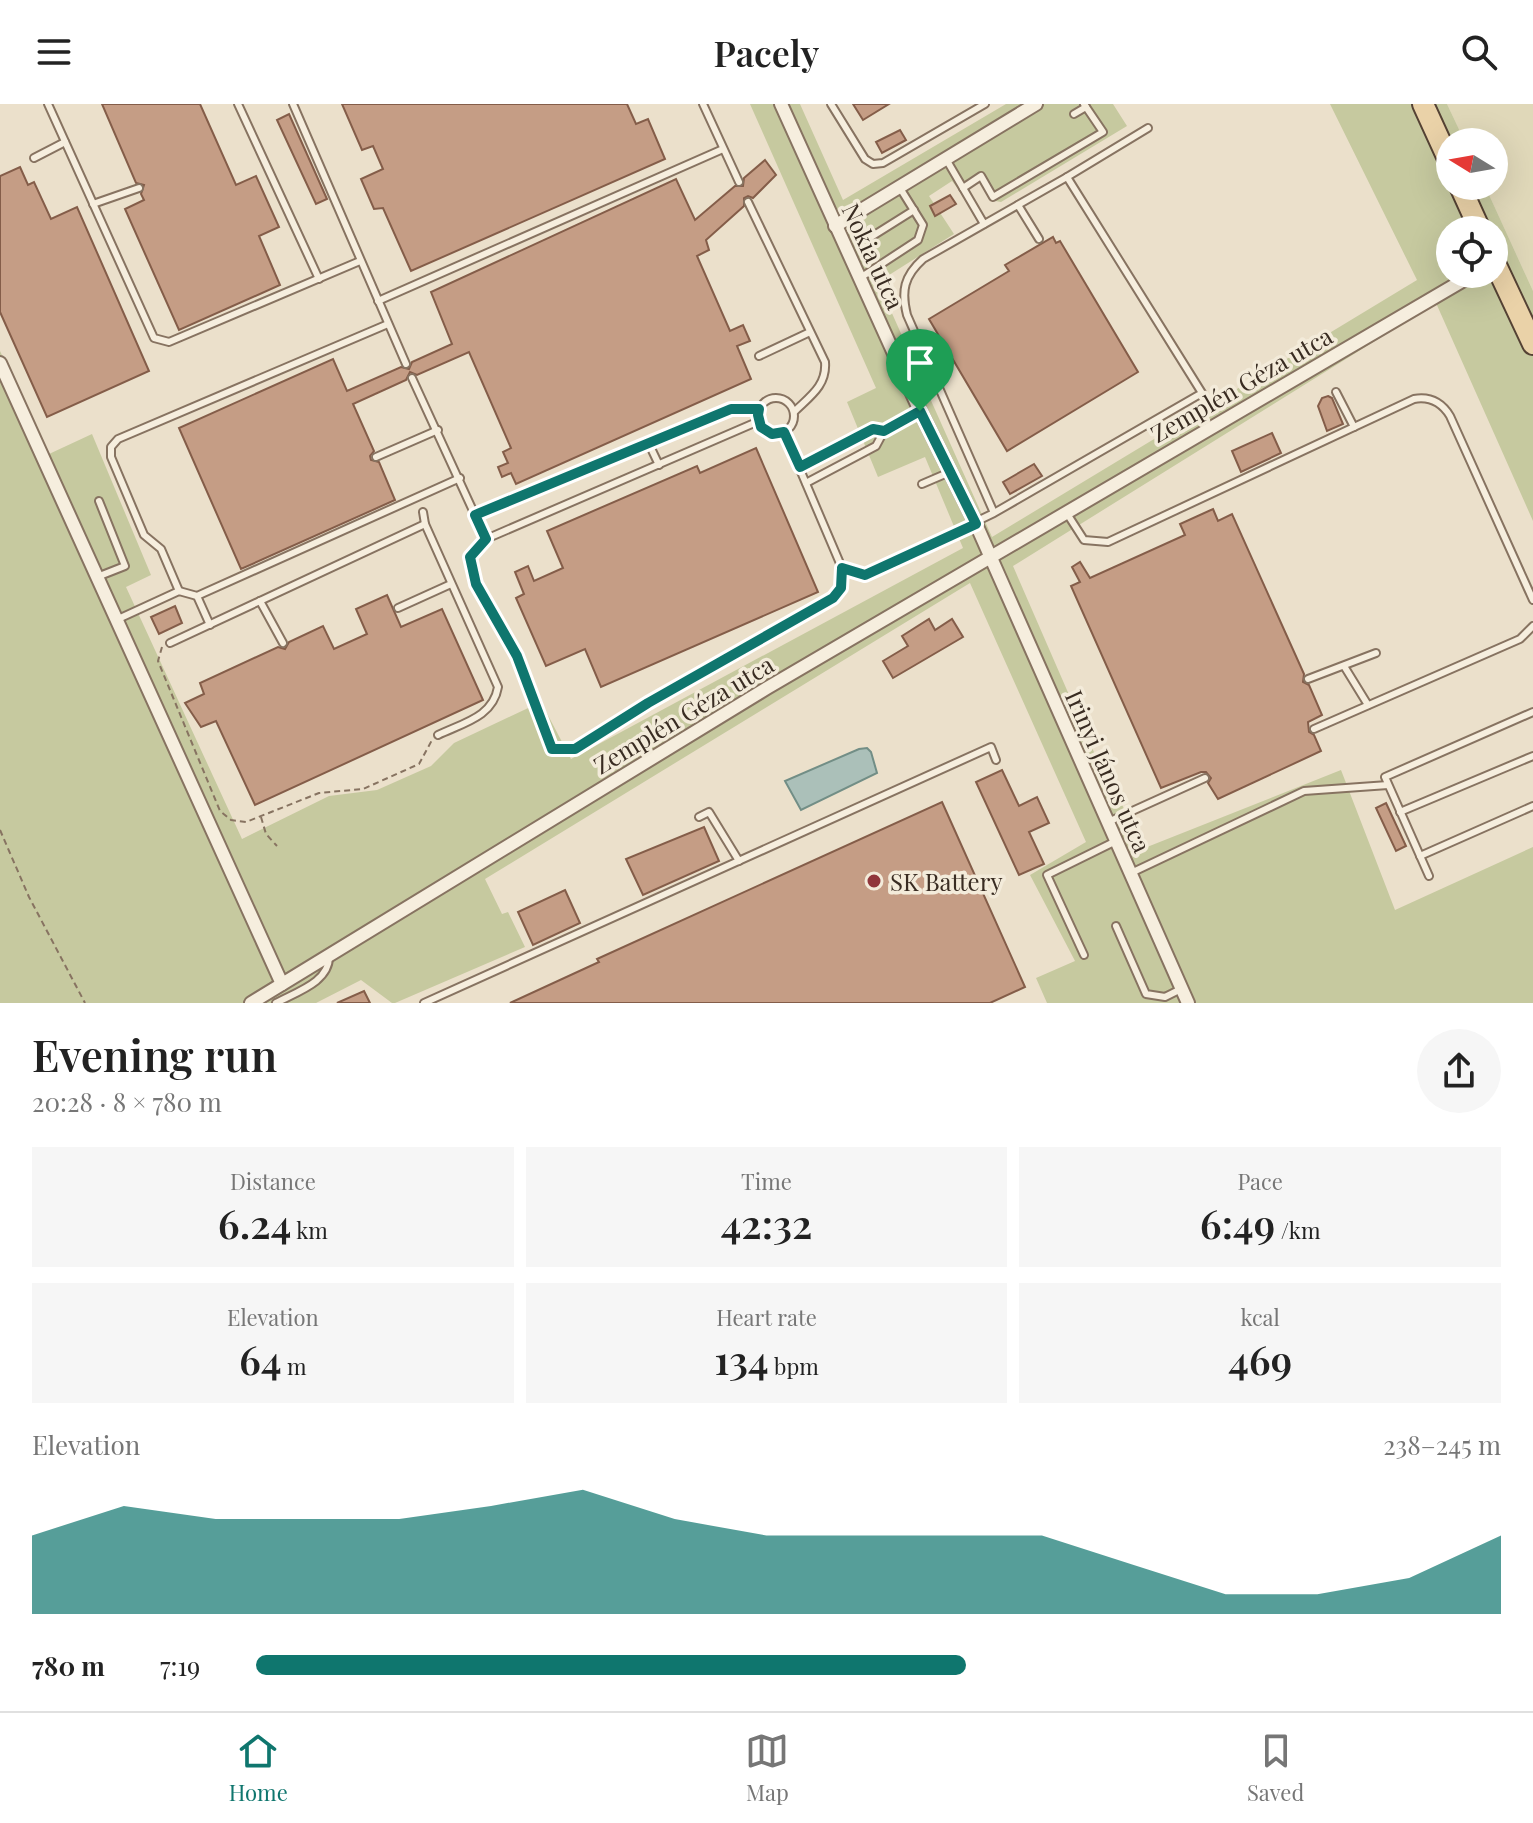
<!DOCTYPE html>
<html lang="en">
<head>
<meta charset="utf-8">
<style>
	:root { --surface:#fff; --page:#f6f6f6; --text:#222; --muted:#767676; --line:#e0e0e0; --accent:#0f766e }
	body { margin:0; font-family:"Playfair Display",serif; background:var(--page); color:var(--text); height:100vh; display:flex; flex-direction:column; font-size:30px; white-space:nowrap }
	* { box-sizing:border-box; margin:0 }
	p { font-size:26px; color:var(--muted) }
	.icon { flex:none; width:44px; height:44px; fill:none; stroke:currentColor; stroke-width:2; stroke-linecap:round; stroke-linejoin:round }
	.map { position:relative; height:899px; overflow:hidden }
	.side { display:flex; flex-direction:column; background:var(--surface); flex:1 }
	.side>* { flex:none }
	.needle { width:52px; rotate:281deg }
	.tools { position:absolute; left:1436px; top:24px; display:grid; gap:16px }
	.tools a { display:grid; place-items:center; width:72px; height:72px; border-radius:50%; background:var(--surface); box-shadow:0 8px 32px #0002; font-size:40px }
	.pin { position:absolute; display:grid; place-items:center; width:68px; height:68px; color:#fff; margin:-82px -34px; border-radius:50% 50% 50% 0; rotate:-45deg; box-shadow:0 0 8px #0007 }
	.pin .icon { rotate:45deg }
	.round { display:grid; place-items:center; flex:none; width:84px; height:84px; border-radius:42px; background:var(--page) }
	.summary { display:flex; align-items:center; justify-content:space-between; height:136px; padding:0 32px }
	h1 { font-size:44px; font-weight:600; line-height:60px }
	.metrics { display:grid; grid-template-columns:repeat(3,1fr); gap:12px; height:136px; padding:8px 32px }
	.metrics div { display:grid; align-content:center; border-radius:0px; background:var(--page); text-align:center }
	.metrics b { font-size:40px; font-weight:600 }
	.metrics small { font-size:22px; font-weight:400 }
	.metrics p { font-size:22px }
	.chart { height:224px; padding:16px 32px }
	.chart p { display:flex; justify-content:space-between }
	.chart svg { width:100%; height:144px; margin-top:8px; fill:var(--accent); opacity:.7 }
	ul { padding:0 32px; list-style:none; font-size:26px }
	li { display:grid; grid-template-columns:128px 96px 1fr; align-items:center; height:60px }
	li i { height:20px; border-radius:10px; background:var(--accent) }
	header { display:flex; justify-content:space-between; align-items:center; height:104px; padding:0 32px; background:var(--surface); font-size:36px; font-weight:600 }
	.tabs { display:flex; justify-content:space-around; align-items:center; height:112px; border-top:2px solid var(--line); background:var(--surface); font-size:22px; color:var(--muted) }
	.tabs a { display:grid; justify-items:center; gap:4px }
	.tabs .selected { color:var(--accent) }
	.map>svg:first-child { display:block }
</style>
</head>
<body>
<header><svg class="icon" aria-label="menu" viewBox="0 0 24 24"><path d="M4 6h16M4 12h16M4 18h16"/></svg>Pacely<svg class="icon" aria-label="search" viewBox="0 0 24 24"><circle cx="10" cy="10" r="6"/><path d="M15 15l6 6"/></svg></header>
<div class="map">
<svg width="1533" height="899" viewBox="0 0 1533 899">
	<rect width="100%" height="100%" fill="#ebe0cb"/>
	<polygon fill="#e0d8b9" points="1447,0 1533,0 1533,187 1485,82 1494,82 1494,38 1465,38"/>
	<path fill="#c6c99f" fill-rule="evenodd" d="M 750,0 L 800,0 L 843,96 L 1006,0 L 1113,0 L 1127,22 L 1001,98 L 990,96 L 980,78 L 962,90 L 952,77 L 929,92 L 954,130 L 878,178 L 992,433 L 1417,176 L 1330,0 L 1447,0 L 1465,38 L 1450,38 L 1450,82 L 1485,82 L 1533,187 L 1533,417 L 1436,199 L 1013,462 L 1110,685 L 1118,689 L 1130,722 L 1128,729 L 1137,747 L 1341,666 L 1395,806 L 1533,743 L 1533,899 L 1047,899 L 1036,874 L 1075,857 L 1030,771 L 1086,738 L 970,479 L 485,775 L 502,810 L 508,808 L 525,843 L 395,899 L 392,899 L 361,876 L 316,899 L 0,899 L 0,247 L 49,350 L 92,330 L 151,471 L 126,483 L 242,735 L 329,692 L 377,686 L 431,662 L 454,639 L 541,598 L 571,655 L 963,444 L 925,353 L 878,373 L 847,298 L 876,284 ZM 1450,126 L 1494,126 L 1494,170 L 1450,170 Z"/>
	<polygon fill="#abc0b9" stroke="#728e86" stroke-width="2" points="867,644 871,648 877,669 801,706 785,677 859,645"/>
	<g fill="#c59d85" stroke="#845d49" stroke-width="2">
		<polygon points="102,0 200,0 236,81 256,72 279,123 259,132 280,181 179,226 125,105 144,96 141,90 144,81 136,79"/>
		<polygon points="342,0 627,0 636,20 648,15 665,55 411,167 383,104 374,105 361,75 383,65 373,42 362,46"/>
		<polygon points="853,0 889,0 863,16"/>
		<polygon points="289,10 327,95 316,100 277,16"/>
		<polygon points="900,26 906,36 882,49 876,38"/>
		<polygon points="765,56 776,71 753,94 748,92 744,94 744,102 706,136 709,146 697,152 730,227 743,221 750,237 737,242 751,275 516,380 511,369 502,373 498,363 508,359 503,348 511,344 469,248 417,271 410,268 406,276 353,300 374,347 370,352 371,356 379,358 395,396 241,465 179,324 333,255 347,287 401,263 409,265 412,258 452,240 431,188 676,75 695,116 735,82 743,82 744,74"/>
		<polygon points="20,63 28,81 34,78 51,115 77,103 149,267 47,313 0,208 0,72"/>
		<polygon points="950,91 956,100 935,112 930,102"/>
		<polygon points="1053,133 1056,139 1060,137 1138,268 1007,347 929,215 1009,167 1005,161"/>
		<polygon points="1328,292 1332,294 1343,320 1327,327 1318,302 1322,294"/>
		<polygon points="1272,329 1281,349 1241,368 1232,347"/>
		<polygon points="756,344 818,488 601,583 585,545 546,562 516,494 524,490 515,468 528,462 534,477 563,464 547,427 697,362 700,369"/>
		<polygon points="1034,360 1042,372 1010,390 1003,378"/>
		<polygon points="1213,405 1218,417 1232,410 1304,570 1303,578 1309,581 1322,611 1308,618 1309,628 1314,631 1321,647 1218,695 1208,679 1211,674 1206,668 1201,668 1161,684 1071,482 1080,478 1072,463 1080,458 1090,474 1185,431 1180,420"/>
		<polygon points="387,491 401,523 442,505 483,596 255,701 216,617 201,623 185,599 204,590 200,579 278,543 285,545 289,538 323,522 334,545 367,530 356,505"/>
		<polygon points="175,502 182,519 159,530 151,513"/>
		<polygon points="929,515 935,526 952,515 963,533 893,574 883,557 908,542 902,532"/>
		<polygon points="1002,666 1019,702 1037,693 1049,719 1029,728 1044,760 1019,771 976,678"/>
		<polygon points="942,698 1025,883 990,899 510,899 599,858 597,855"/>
		<polygon points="1386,699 1406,742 1396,747 1376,704"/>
		<polygon points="704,723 719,757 643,791 626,755"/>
		<polygon points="565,786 580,819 533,841 518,808"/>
		<polygon points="364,887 370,899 337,899"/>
	</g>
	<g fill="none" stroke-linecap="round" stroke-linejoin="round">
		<g stroke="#877361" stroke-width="10">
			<g id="lane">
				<polyline points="48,0 154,234 169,238 360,157"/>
				<polyline points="238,0 319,175"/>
				<polyline points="293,0 406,260"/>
				<polyline points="703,0 739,78"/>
				<polyline points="831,0 865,55 873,60 883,59 985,0"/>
				<polyline points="1074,10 1086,3"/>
				<polyline points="34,54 65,38"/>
				<polyline points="946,55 984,120"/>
				<polyline points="1067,73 1148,24"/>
				<polyline points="963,84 981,72 993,93 1103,28 1084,0"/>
				<path d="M 748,98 L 825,258 C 827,282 809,293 794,308"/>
				<polyline points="93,100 139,84"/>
				<polyline points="1018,101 1039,135"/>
				<polyline points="871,133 914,106"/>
				<polyline points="860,174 918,136 923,121 900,84"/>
				<polyline points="378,197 723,45"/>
				<polyline points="759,252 810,228"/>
				<path d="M 412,274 L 486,435 L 470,453 L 476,480 L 517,552 L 552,645 L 575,645 L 648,599 L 833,494 C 842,484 843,477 842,464 L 784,328"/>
				<polyline points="1336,288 1354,323"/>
				<circle cx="776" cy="312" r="18"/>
				<polyline points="649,340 659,361"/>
				<polyline points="376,353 438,326"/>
				<polyline points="800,363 873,325 884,327"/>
				<polyline points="806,379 876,342 884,327 920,307"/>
				<polyline points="922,380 950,368"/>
				<path d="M 423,408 L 425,420 L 498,583 C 493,613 463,619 438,631"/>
				<path d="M 1066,408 L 1084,436 L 1108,438 L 1414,295 C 1431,292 1442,299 1450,312 L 1533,496"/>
				<polyline points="475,411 731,305 759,305"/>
				<polyline points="486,435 759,317"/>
				<path d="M 842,464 L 865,471 L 994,409 L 1202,289 L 1067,73 L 923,155 C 904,172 901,187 907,211 L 994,409"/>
				<polyline points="97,473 125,462 99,397"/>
				<polyline points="179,487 161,445 144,431 111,353 111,343 118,335 388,220"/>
				<polyline points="197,492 210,521"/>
				<polyline points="260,497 283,539"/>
				<polyline points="398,504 451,480"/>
				<polyline points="116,516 179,487 197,492 460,374"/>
				<polyline points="170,539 425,420"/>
				<polyline points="1344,562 1368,601"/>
				<polyline points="1308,575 1376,549"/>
				<polyline points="1314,625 1520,535 1533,522"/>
				<polyline points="1400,708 1533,652"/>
				<polyline points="699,713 709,708 739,757"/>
				<polyline points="1108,718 1205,674"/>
				<polyline points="1420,752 1533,702"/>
				<polyline points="1131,769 1304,687 1388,681"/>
				<polyline points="1429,772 1385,673 1533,608"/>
				<polyline points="1116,822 1146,890 1165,893 1181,885"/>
				<polyline points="1084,851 1047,771 1116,737"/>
				<path d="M 276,899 C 296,888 330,878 329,852"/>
				<polyline points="424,899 991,643 996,656"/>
			</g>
		</g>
		<g stroke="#877361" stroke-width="16">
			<g id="street">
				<polyline points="781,0 920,307 976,420 1188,899"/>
				<polyline points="835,122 1036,0"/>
				<polyline points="0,259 282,880"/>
				<polyline points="251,899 767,584 1474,170"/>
			</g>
		</g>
		<g stroke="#554234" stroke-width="24">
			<g id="primary">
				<polyline points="1423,0 1450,59"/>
				<polyline points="1460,82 1480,126"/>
				<polyline points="1494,157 1533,240"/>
			</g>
		</g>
		<g stroke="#877361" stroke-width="2" stroke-dasharray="6 4" stroke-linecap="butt">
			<polyline points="162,543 158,557 220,707 231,716 246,718 319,689 363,685 419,660 432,636"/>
			<polyline points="261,713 266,730 277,742"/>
			<polyline points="0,726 29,793 85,899"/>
		</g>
		<use href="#lane" stroke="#f6eede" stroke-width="6"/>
		<use href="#street" stroke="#f6eede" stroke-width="12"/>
		<use href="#primary" stroke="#ead2a8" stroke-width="20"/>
	</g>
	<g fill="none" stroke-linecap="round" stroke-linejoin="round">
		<g stroke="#fff" stroke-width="16">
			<polygon id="route" points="731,305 759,305 758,311 761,323 772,330 784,328 800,363 873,325 884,327 920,307 976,420 865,471 842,464 841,484 833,494 648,599 575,645 552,645 517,552 476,480 470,453 486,435 475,411"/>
		</g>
		<use href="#route" stroke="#0f766e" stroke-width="10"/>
	</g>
	<circle fill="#90363b" stroke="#f3ebda" stroke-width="3" cx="874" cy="777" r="8"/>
	<g text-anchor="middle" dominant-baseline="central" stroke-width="7" stroke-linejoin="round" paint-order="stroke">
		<g font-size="24" fill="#392c22" stroke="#f3ebda">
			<text transform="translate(874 152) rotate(65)">Nokia utca</text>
			<text transform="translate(1241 280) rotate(-30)">Zemplén Géza utca</text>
			<text transform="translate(683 610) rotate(-31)">Zemplén Géza utca</text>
			<text transform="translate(1109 667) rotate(66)">Irinyi János utca</text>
		</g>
		<g font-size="24" fill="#392c22" stroke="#f3ebda" text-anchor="start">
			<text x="890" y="777">SK Battery</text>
		</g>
	</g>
</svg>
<div class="tools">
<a><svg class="needle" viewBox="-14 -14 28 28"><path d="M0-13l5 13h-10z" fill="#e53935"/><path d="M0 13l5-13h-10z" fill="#767676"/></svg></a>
<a><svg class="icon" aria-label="locate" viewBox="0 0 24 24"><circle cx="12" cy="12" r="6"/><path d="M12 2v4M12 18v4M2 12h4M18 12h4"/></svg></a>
</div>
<div class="pin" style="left:920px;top:307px;background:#1e9e55"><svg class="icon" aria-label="arrive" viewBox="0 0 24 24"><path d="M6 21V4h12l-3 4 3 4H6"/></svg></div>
</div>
<section class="side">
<div class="summary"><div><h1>Evening run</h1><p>20:28 · 8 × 780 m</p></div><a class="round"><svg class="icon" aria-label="share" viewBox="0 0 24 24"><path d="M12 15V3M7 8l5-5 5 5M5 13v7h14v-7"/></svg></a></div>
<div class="metrics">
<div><p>Distance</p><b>6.24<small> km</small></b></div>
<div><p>Time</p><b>42:32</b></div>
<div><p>Pace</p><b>6:49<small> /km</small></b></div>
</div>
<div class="metrics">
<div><p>Elevation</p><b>64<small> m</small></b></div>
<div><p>Heart rate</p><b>134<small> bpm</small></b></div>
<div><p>kcal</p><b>469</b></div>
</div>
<div class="chart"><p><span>Elevation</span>238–245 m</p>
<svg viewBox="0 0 160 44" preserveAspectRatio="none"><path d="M0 44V20L10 11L20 15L30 15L40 15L50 11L60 6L70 15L80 20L90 20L100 20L110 20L120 29L130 38L140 38L150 33L160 20V44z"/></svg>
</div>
<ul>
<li><b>780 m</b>7:19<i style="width:57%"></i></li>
</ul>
</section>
<nav class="tabs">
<a class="selected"><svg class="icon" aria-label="home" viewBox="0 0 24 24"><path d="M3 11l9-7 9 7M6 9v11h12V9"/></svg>Home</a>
<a><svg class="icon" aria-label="map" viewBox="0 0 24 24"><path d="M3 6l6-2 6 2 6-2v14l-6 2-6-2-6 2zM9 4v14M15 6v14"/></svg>Map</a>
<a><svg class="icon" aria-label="saved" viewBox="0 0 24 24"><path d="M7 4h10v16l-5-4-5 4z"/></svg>Saved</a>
</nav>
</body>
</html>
